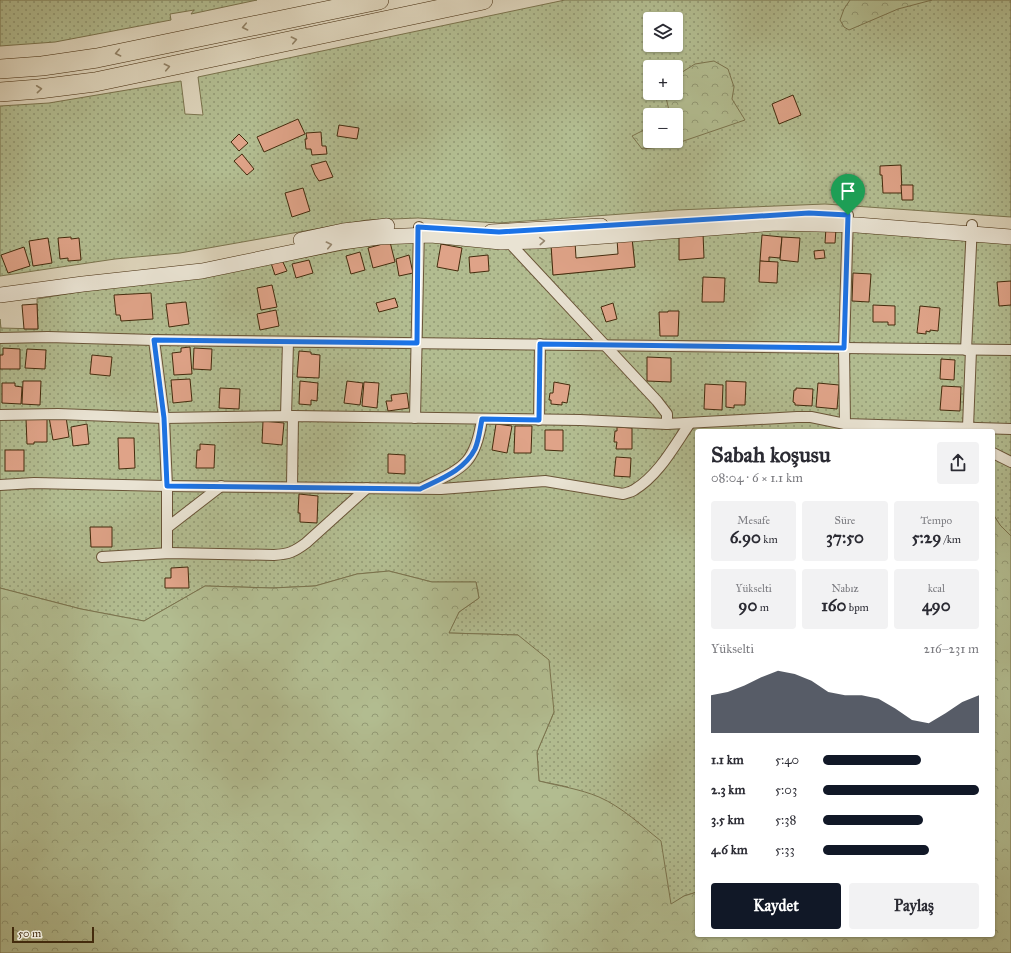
<!DOCTYPE html>
<html lang="tr">
<head>
<meta charset="utf-8">
<style>
	:root { --surface:#fff; --page:#f2f2f3; --text:#2b2b33; --muted:#7c7c81; --accent:#111827 }
	body { margin:0; font-family:"IM FELL Great Primer",serif; background:var(--page); color:var(--text); height:100vh; display:flex; flex-direction:column; font-size:15px; white-space:nowrap }
	* { box-sizing:border-box; margin:0 }
	p { font-size:13px; color:var(--muted) }
	.icon { flex:none; width:22px; height:22px; fill:none; stroke:currentColor; stroke-width:2; stroke-linecap:round; stroke-linejoin:round }
	.map { position:relative; flex:1; overflow:hidden }
	.drawer { position:absolute; left:695px; top:429px; width:300px; height:508px; display:flex; flex-direction:column; background:var(--surface); border-radius:4px; box-shadow:0 1px 3px #0004 }
	.drawer>* { flex:none }
	.tools { position:absolute; left:643px; top:12px; display:grid; gap:8px }
	.tools a { display:grid; place-items:center; width:40px; height:40px; border-radius:4px; background:var(--surface); box-shadow:0 1px 3px #0004; font-size:20px }
	.scale { position:absolute; left:12px; bottom:10px; width:82px; box-sizing:border-box; padding-left:4px; border:2px solid #442b0d; border-top:0; font-size:11px; line-height:14px; white-space:nowrap; color:#442b0d; -webkit-text-stroke:3px #e9e3d3; paint-order:stroke }
	.pin { position:absolute; display:grid; place-items:center; width:34px; height:34px; color:#fff; margin:-41px -17px; border-radius:50% 50% 50% 0; rotate:-45deg; box-shadow:0 0 4px #0007 }
	.pin .icon { rotate:45deg }
	.round { display:grid; place-items:center; flex:none; width:42px; height:42px; border-radius:4px; background:var(--page) }
	.summary { display:flex; align-items:center; justify-content:space-between; height:68px; padding:0 16px }
	h1 { font-size:22px; font-weight:800; line-height:30px }
	.stats { display:grid; grid-template-columns:repeat(3,1fr); gap:6px; height:68px; padding:4px 16px }
	.stats div { display:grid; align-content:center; border-radius:4px; background:var(--page); text-align:center }
	.stats b { font-size:17px; font-weight:800 }
	.stats small { font-size:11px; font-weight:400 }
	.stats p { font-size:11px }
	.chart { height:112px; padding:8px 16px }
	.chart p { display:flex; justify-content:space-between }
	.chart svg { width:100%; height:72px; margin-top:4px; fill:var(--accent); opacity:.7 }
	.action { display:flex; gap:8px; margin-top:auto; padding:8px 16px }
	.action a { flex:1; height:46px; border-radius:4px; background:var(--accent); color:#fff; font-size:16px; font-weight:800; line-height:46px; text-align:center }
	.action a+a { background:var(--page); color:var(--text) }
	ul { padding:0 16px; list-style:none; font-size:13px }
	li { display:grid; grid-template-columns:64px 48px 1fr; align-items:center; height:30px }
	li i { height:10px; border-radius:5px; background:var(--accent) }
	.map>svg:first-child { display:block }
</style>
</head>
<body>
<div class="map">
<svg width="1011" height="953" viewBox="0 0 1011 953">
	<defs>
		<pattern id="grass-dots" width="8" height="8" patternUnits="userSpaceOnUse"><rect width="8" height="8" fill="#b2bc90"/><path d="M2 2h.1M6 6h.1" fill="none" stroke="#929974" stroke-width="1.8" stroke-linecap="round"/></pattern>
		<pattern id="forest-crowns" width="20" height="18" patternUnits="userSpaceOnUse"><rect width="20" height="18" fill="#b2bc90"/><path d="M2 6a3 3 0 1 1 6 0M12 15a3 3 0 1 1 6 0" fill="none" stroke="#929974"/></pattern>
	</defs>
	<rect width="100%" height="100%" fill="#ddd4bb"/>
	<filter id="stains"><feTurbulence type="fractalNoise" baseFrequency=".005" numOctaves="4"/><feColorMatrix values="0 0 0 0 .2 0 0 0 0 .09 0 0 0 0 .02 0 0 0 .5 -.17"/></filter>
	<radialGradient id="worn" r=".72"><stop offset=".6" stop-color="#630" stop-opacity="0"/><stop offset="1" stop-color="#630" stop-opacity=".3"/></radialGradient>
	<g fill="url(#grass-dots)" stroke="#7b744e" fill-rule="evenodd">
		<polygon points="0,0 257,0 191,14 194,10 170,14 171,20 55,42 0,46"/>
		<path d="M 565,0 L 1011,0 L 1011,217 L 825,204 L 677,210 L 499,223 L 418,218 L 367,220 L 180,253 L 115,259 L 0,276 L 0,106 L 49,103 L 181,81 L 185,114 L 203,115 L 198,77 ZM 650,19 L 676,19 L 676,45 L 650,45 ZM 650,67 L 676,67 L 676,93 L 650,93 ZM 650,115 L 676,115 L 676,141 L 650,141 Z"/>
		<polygon points="808,227 1011,241 1011,536 1000,525 993,514 993,431 697,431 697,892 684,896 671,905 568,787 539,781 537,752 554,712 518,635 448,633 459,612 479,598 476,582 432,582 389,571 357,574 315,586 272,588 205,586 144,621 81,609 0,588 0,319 1,328 38,329 37,299 108,287 204,277 358,247 408,241 551,244 553,275 635,267 632,238"/>
	</g>
	<g fill="url(#forest-crowns)" stroke="#7b744e">
		<polygon points="850,0 932,0 898,9 849,30 844,27 840,20 844,9"/>
		<polygon points="714,61 728,69 734,87 732,99 745,120 669,146 642,149 632,136 650,127 650,141 676,141 676,115 670,115 665,93 676,93 676,76 695,64"/>
		<path d="M 993,514 L 1000,525 L 1011,536 L 1011,953 L 0,953 L 0,588 L 81,609 L 144,621 L 205,586 L 272,588 L 315,586 L 357,574 L 389,571 L 432,582 L 476,582 L 479,598 L 459,612 L 449,633 L 518,635 L 549,660 L 554,712 L 537,752 L 539,781 C 559,786 580,789 599,797 C 622,807 642,826 661,841 L 671,904 L 684,896 L 697,892 L 697,935 L 993,935 Z"/>
	</g>
	<g fill="#dfa388" stroke="#442b0d">
		<polygon points="793,95 801,115 779,124 772,104"/>
		<polygon points="298,119 305,134 264,152 257,137"/>
		<polygon points="339,125 359,128 357,139 337,136"/>
		<polygon points="321,132 322,146 326,146 327,154 312,155 311,149 306,149 305,139 307,139 306,133"/>
		<polygon points="239,134 248,143 239,151 231,142"/>
		<polygon points="242,154 254,169 247,175 234,161"/>
		<polygon points="326,161 333,177 319,181 315,175 311,165"/>
		<polygon points="901,165 902,193 883,193 882,175 880,175 880,166"/>
		<polygon points="901,185 913,185 913,200 902,200"/>
		<polygon points="303,188 310,211 292,217 285,193"/>
		<polygon points="826,228 836,229 835,243 825,243"/>
		<polygon points="703,233 704,258 679,260 679,235"/>
		<polygon points="762,235 782,237 780,258 769,257 769,262 760,261"/>
		<polygon points="71,237 71,239 79,238 81,260 68,261 68,258 60,259 58,238"/>
		<polygon points="782,237 800,238 798,262 780,260"/>
		<polygon points="48,238 52,263 33,266 29,241"/>
		<polygon points="632,238 635,267 553,275 551,244 575,242 576,258 618,254 617,239"/>
		<polygon points="390,242 395,262 373,268 368,248"/>
		<polygon points="441,244 462,248 458,271 437,267"/>
		<polygon points="24,247 30,266 8,273 1,255"/>
		<polygon points="824,250 825,258 815,259 814,251"/>
		<polygon points="360,252 365,270 351,274 346,256"/>
		<polygon points="409,255 413,273 399,276 396,259"/>
		<polygon points="488,255 489,271 470,273 469,257"/>
		<polygon points="282,260 287,271 275,275 271,263"/>
		<polygon points="309,260 313,273 296,278 292,264"/>
		<polygon points="760,261 778,262 777,283 759,282"/>
		<polygon points="853,273 871,274 869,302 852,301"/>
		<polygon points="703,277 725,278 724,302 702,302"/>
		<polygon points="1011,281 1011,305 999,306 997,282"/>
		<polygon points="272,285 277,307 261,310 257,288"/>
		<polygon points="151,293 153,319 121,321 120,315 116,315 114,295"/>
		<polygon points="395,298 398,307 379,312 376,303"/>
		<polygon points="186,302 189,324 169,327 166,304"/>
		<polygon points="613,303 617,319 606,322 601,307"/>
		<polygon points="37,304 38,329 24,329 22,305"/>
		<polygon points="873,305 895,306 895,325 888,325 888,322 873,322"/>
		<polygon points="920,306 940,308 938,331 930,330 930,332 926,331 926,334 917,333"/>
		<polygon points="276,310 279,326 260,330 257,314"/>
		<polygon points="668,311 679,311 678,336 660,336 659,312 668,312"/>
		<polygon points="190,347 192,374 174,375 172,353 181,352 181,348"/>
		<polygon points="3,348 20,349 20,369 0,369 0,355 3,355"/>
		<polygon points="194,348 212,349 211,370 193,369"/>
		<polygon points="27,349 46,350 45,369 25,368"/>
		<polygon points="299,351 311,352 311,354 320,355 319,378 297,377"/>
		<polygon points="92,355 112,357 110,376 90,374"/>
		<polygon points="647,357 671,358 671,382 647,381"/>
		<polygon points="941,359 955,360 954,380 940,379"/>
		<polygon points="190,379 192,401 173,403 171,380"/>
		<polygon points="23,381 41,381 40,405 22,404"/>
		<polygon points="300,381 318,383 317,401 311,400 311,405 299,404"/>
		<polygon points="347,381 363,383 360,405 344,403"/>
		<polygon points="726,381 746,382 745,405 734,405 734,408 726,407"/>
		<polygon points="364,382 379,383 377,408 362,406"/>
		<polygon points="554,382 570,385 567,403 562,402 562,405 551,404 551,400 549,400 550,393 553,393"/>
		<polygon points="2,383 15,383 15,386 22,387 21,404 2,403"/>
		<polygon points="818,383 839,385 837,409 816,407"/>
		<polygon points="705,384 723,385 722,410 704,409"/>
		<polygon points="942,386 961,387 960,411 940,410"/>
		<polygon points="220,388 240,389 239,409 219,408"/>
		<polygon points="796,388 813,389 812,406 795,405 795,403 793,402 794,390 796,390"/>
		<polygon points="407,393 409,408 388,411 386,401 392,401 391,395"/>
		<polygon points="49,417 66,417 69,437 53,440"/>
		<polygon points="26,419 47,419 47,442 34,442 34,444 27,444"/>
		<polygon points="263,421 284,423 282,445 262,443"/>
		<polygon points="87,424 89,444 73,446 71,427"/>
		<polygon points="496,424 512,426 507,453 492,450"/>
		<polygon points="515,426 532,426 531,453 514,453"/>
		<polygon points="617,427 632,428 632,449 616,449 617,442 614,442 615,431 617,431"/>
		<polygon points="545,430 563,430 563,451 545,450"/>
		<polygon points="118,438 134,438 135,468 119,469"/>
		<polygon points="200,444 215,445 214,468 196,468 197,450 200,450"/>
		<rect x="5" y="450" width="19" height="21"/>
		<polygon points="388,454 405,455 405,474 388,473"/>
		<polygon points="616,457 631,458 630,477 614,476"/>
		<polygon points="299,494 318,496 317,523 300,522 300,513 298,513"/>
		<polygon points="90,527 112,527 112,547 91,547"/>
		<polygon points="188,567 189,588 165,588 165,578 171,578 171,568"/>
	</g>
	<g fill="none" stroke-linecap="round" stroke-linejoin="round">
		<g stroke="#6a5538" stroke-width="12">
			<g id="minor">
				<polyline points="506,239 657,401 667,414 667,424"/>
				<polyline points="0,338 48,337 154,340 1011,350"/>
				<polyline points="154,340 164,418 167,486 167,553"/>
				<polyline points="966,350 972,225"/>
				<polyline points="0,415 58,414 164,418 293,416 580,420 667,424 797,417 811,417 845,424 1011,429"/>
				<polyline points="286,416 288,342"/>
				<polyline points="415,418 419,227"/>
				<polyline points="539,420 540,344"/>
				<polyline points="845,424 844,348 848,215"/>
				<polyline points="968,427 971,350"/>
				<polyline points="993,453 1011,462"/>
				<path d="M 0,485 L 34,483 L 167,486 L 441,489 L 545,481 L 623,494 C 626,493 631,492 634,490 C 659,475 674,446 690,423"/>
				<polyline points="292,487 293,416"/>
				<path d="M 422,488 C 462,468 475,466 482,419"/>
				<polyline points="168,527 221,486"/>
				<path d="M 102,557 L 170,553 L 274,555 C 289,554 294,552 306,543 L 367,488"/>
			</g>
		</g>
		<g stroke="#442b0d" stroke-width="16">
			<g id="secondary">
				<polyline points="491,232 601,226"/>
				<polyline points="301,240 343,231 387,226"/>
				<polyline points="0,295 83,284 202,271 342,242 379,237 431,235 501,242 538,241 776,223 857,225 1011,237"/>
			</g>
		</g>
		<g stroke="#442b0d" stroke-width="20">
			<g id="motorway">
				<polyline points="0,69 42,66 97,58 379,0"/>
				<polyline points="0,92 39,89 95,82 483,0"/>
			</g>
		</g>
		<use href="#minor" stroke="#e9e3d3" stroke-width="10"/>
		<use href="#secondary" stroke="#e9e3d3" stroke-width="15"/>
		<use href="#motorway" stroke="#ddd4bb" stroke-width="19"/>
	</g>
	<defs><path id="oneway-chevron" d="M-2-3.5L2.5 0L-2 3.5" fill="none" stroke-width="1.6" stroke-linecap="round" stroke-linejoin="round"/></defs>
	<g stroke="#908064">
		<use href="#oneway-chevron" transform="translate(245 27) rotate(168)"/>
		<use href="#oneway-chevron" transform="translate(294 40) rotate(-12)"/>
		<use href="#oneway-chevron" transform="translate(118 53) rotate(168)"/>
		<use href="#oneway-chevron" transform="translate(167 67) rotate(-12)"/>
		<use href="#oneway-chevron" transform="translate(39 89) rotate(-6)"/>
	</g>
	<g stroke="#968770">
		<use href="#oneway-chevron" transform="translate(542 241) rotate(-4)"/>
		<use href="#oneway-chevron" transform="translate(329 245) rotate(-12)"/>
	</g>
	<g fill="none" stroke-linecap="round" stroke-linejoin="round">
		<g stroke="#fff" stroke-width="8">
			<path id="route" d="M 809,213 L 848,215 L 844,348 L 540,344 L 539,420 L 482,419 C 480,429 479,440 475,449 C 464,471 440,479 420,489 L 167,486 L 164,418 L 154,340 L 417,343 L 418,227 L 499,232 Z"/>
		</g>
		<use href="#route" stroke="#1a73e8" stroke-width="5"/>
	</g>
	<rect width="100%" height="100%" filter="url(#stains)"/>
	<rect width="100%" height="100%" fill="url(#worn)"/>
</svg>
<div class="tools">
<a><svg class="icon" aria-label="layers" viewBox="0 0 24 24"><path d="M12 4l9 5-9 5-9-5zM3 14l9 5 9-5"/></svg></a>
<a>+</a>
<a>−</a>
</div>
<div class="scale">50 m</div>
<div class="pin" style="left:848px;top:215px;background:#1e9e55"><svg class="icon" aria-label="arrive" viewBox="0 0 24 24"><path d="M6 21V4h12l-3 4 3 4H6"/></svg></div>
<section class="drawer">
<div class="summary"><div><h1>Sabah koşusu</h1><p>08:04 · 6 × 1.1 km</p></div><a class="round"><svg class="icon" aria-label="share" viewBox="0 0 24 24"><path d="M12 15V3M7 8l5-5 5 5M5 13v7h14v-7"/></svg></a></div>
<div class="stats">
<div><p>Mesafe</p><b>6.90<small> km</small></b></div>
<div><p>Süre</p><b>37:50</b></div>
<div><p>Tempo</p><b>5:29<small> /km</small></b></div>
</div>
<div class="stats">
<div><p>Yükselti</p><b>90<small> m</small></b></div>
<div><p>Nabız</p><b>160<small> bpm</small></b></div>
<div><p>kcal</p><b>490</b></div>
</div>
<div class="chart"><p><span>Yükselti</span>216–231 m</p>
<svg viewBox="0 0 160 44" preserveAspectRatio="none"><path d="M0 44V21L10 19L20 15L30 10L40 6L50 8L60 12L70 19L80 21L90 21L100 23L110 29L120 36L130 38L140 32L150 25L160 21V44z"/></svg>
</div>
<ul>
<li><b>1.1 km</b>5:40<i style="width:63%"></i></li>
<li><b>2.3 km</b>5:03<i style="width:100%"></i></li>
<li><b>3.5 km</b>5:38<i style="width:64%"></i></li>
<li><b>4.6 km</b>5:33<i style="width:68%"></i></li>
</ul>
<div class="action"><a>Kaydet</a><a>Paylaş</a></div>
</section>
</div>
</body>
</html>
